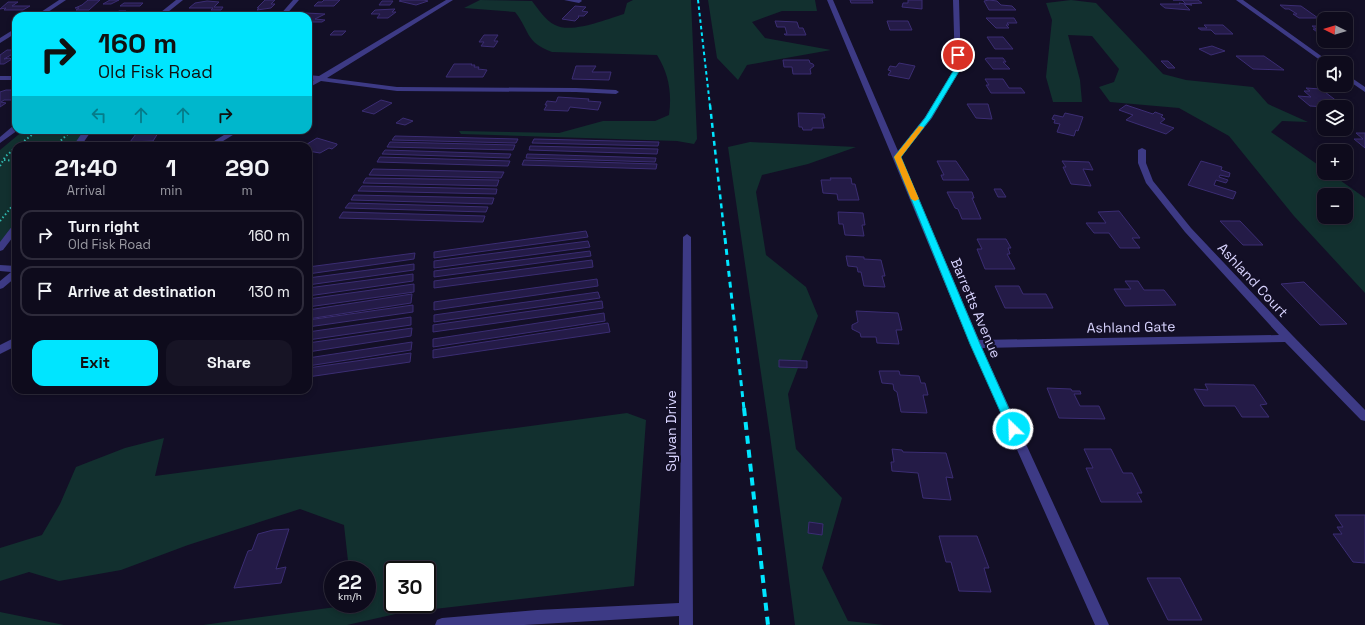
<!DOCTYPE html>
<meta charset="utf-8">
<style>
body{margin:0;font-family:"Space Grotesk",sans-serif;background:#171425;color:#f1f3f6;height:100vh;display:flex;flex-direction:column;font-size:15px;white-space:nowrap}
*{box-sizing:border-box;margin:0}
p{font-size:13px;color:#9b9ba3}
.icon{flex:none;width:22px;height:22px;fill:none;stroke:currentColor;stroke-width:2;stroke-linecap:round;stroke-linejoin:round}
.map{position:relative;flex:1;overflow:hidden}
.sheet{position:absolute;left:12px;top:142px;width:300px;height:252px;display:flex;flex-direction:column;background:#0e0b1c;border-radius:12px;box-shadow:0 2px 6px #0003,0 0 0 1px #2e2b3b}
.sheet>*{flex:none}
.banner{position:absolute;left:12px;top:12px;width:300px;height:122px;border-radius:12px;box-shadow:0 2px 6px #0003,0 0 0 1px #2e2b3b;background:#00e5ff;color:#111;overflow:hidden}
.needle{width:26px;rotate:275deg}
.buttons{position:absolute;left:1317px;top:12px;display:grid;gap:8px}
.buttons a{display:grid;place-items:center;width:36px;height:36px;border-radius:8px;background:#0e0b1c;box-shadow:0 2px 6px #0003,0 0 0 1px #2e2b3b;font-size:20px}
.speed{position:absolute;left:324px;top:561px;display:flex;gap:8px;font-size:20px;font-weight:700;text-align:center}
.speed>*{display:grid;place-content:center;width:52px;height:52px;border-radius:50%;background:#0e0b1c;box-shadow:0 2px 6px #0003,0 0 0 1px #2e2b3b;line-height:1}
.speed small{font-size:10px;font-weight:400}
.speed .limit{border:2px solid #111;border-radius:6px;background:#fff;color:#111}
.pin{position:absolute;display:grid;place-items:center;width:34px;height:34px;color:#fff;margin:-17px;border:2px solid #fff;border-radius:50%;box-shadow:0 1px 4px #0007}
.me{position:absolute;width:44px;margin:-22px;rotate:336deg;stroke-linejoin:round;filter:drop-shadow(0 0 3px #0008)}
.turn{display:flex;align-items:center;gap:14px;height:84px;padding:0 20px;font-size:18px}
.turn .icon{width:52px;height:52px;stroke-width:2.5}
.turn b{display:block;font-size:28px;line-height:34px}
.lanes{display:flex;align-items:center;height:38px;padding:0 20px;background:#0003;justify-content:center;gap:20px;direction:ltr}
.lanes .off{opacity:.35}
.eta{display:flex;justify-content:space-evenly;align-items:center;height:68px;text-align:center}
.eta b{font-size:24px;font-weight:700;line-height:28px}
.button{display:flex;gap:8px;margin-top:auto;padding:8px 20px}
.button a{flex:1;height:46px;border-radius:12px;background:#00e5ff;color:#111;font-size:16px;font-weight:700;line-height:46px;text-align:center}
.button a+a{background:#171425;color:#f1f3f6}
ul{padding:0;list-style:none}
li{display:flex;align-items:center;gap:12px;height:50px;margin:0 8px 6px;padding:0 12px;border:2px solid #2e2b3b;border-radius:12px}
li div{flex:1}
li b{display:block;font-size:15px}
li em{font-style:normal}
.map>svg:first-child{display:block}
.green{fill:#12302f;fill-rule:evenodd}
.building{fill:#241b47;stroke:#3b2d73}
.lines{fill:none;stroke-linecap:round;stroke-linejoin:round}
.path{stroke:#2fb8b0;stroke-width:2;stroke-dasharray:1.5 2.5;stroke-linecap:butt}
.minor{fill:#3d3a85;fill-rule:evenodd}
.rail-far3{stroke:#00e5ff;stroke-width:2;stroke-dasharray:3.5 3;stroke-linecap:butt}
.rail-far2{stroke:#00e5ff;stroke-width:2.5;stroke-dasharray:5 4;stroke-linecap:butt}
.rail-far1{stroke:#00e5ff;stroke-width:3;stroke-dasharray:6 5;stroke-linecap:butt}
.rail{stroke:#00e5ff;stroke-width:4;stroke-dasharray:8 6;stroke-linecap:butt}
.route{fill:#00e5ff;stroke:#0095a6}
.slow{fill:#f59e0b}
.labels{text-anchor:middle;stroke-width:4;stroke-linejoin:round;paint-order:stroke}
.street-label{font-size:14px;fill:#d9d4ff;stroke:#130f26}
</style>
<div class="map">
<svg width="1365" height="625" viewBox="0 0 1365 625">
<rect width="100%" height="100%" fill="#130f26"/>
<!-- green -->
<path class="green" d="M480,0L532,1C539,10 545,20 555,25C572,34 607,19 624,14L627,3L633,0H691L697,139L694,144L677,141L461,134L459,131L559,133L603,121H655L669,115C672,93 669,74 657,55L552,52C524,41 531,32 515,12L464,8Z
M708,0H815L817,11H782L752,22L765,38L831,50L747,65L738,80L717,58Z
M1071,0L1096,3L1163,74L1186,80L1253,87L1268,104L1308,122L1282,121L1271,132L1324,169V173H1330L1365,198V293L1294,216L1229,136L1179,108L1110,102L1099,87L1114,82L1119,69L1092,36L1068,35L1080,80L1082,102H1053L1046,77L1052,20L1046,3ZM1324,195H1346V217H1324Z
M24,130H88L76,146H16V226L0,247V150Z
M750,142L856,147L808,164L762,175L756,192L766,255L806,287L818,316L788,394L796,449L842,498L822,568L848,621L884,625H795L770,435L728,147Z
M627,413L646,420L634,586L400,613L347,625H203L336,607L337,604H367V570H349L344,525L300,509L188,545L121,570L59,581L29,572L0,581V548L42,535L60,504L76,467L125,448L164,438L155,476ZM393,570H427V604H393Z
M0,612L64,625H0Z"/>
<!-- building -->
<path class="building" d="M88,0H100L89,10H76L79,8H75L82,5Z
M110,0H119L111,4H103Z
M265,0H275L271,4H275L271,8L257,10L259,8H257Z
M324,0H340L334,6H314L318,2H322Z
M402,0H424L428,1L416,5L399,1Z
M850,0H872L873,3H851Z
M908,0H922V9L902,7L903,3H908Z
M989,0L997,1L1001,5L1012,6L1016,10H989L984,1Z
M1173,0H1198L1202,3L1186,4L1182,0Z
M207,1L219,2L214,7H223L221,10H211L213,8H189L195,3Z
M382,1H393L390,5H379Z
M8,2H18L12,6H30L23,10H4L6,8L0,9Z
M124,3H143L140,6H120Z
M1179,3L1192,5L1184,4L1190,10L1165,8L1160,4H1180Z
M1280,5L1301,6L1318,18H1299L1293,14H1297L1289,9H1285Z
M575,6L586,7L582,11L588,12L584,16H578L579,17L575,21L562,19Z
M395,9L392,12H396L388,18H377L380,14H371L375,10Z
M119,11H126L123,14H136L133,16H112Z
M66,12H88L82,16H58Z
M306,13L325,14L315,19L325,20L322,22H308V16H303Z
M986,18H1014L1017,23H1007L1009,25H1006L1009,28H996Z
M775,21L797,22L799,28H803L806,35H785L784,34H787L785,27H777Z
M887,21H908L912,30H890Z
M1204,25H1223L1233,34H1215L1211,30H1201L1198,28H1207Z
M1312,26H1324V37L1313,29H1316Z
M334,31H346L342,35H330Z
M484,35H498L494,41H498L494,47L481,46L484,42H479Z
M987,37H1003L1013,49H995Z
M1212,46L1225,51L1211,55L1199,49Z
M7,50H16V52L4,59L9,58L12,59L4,64H0V55Z
M1236,56H1264L1284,70L1253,69Z
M987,58H1003L1006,62H1003L1010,69H993L985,59Z
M783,60H809L810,63L813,64L814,66L810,69L811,74H793L792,67H784Z
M1161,61H1168L1175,68H1168Z
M899,63L915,66L909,79L888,75L891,71L888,70L890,66L896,67Z
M454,64H472L471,65H475L474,67H479L478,69L487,70L483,77H446Z
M576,66H596L592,72H611L609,80L572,79Z
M985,79H1003L1009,88H1021L1025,93H991L986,85H989Z
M1306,88L1321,89L1342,105H1323L1326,107L1310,106L1298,96L1311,97L1304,91H1310Z
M6,90H16V100H4L1,102L6,103L0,107V92Z
M558,97L589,99L588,101L601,102L598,110L570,107L568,111L544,110L547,105H545L547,101L556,102Z
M381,100L392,103L374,114L362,111Z
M967,104H988L992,119L976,118Z
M1126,105L1153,114L1155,112L1163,115L1161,117L1165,119L1160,123L1174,128L1166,134L1126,120L1133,115L1119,110Z
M798,113L824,114L825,118H822L824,128H812V130H803L802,127H799Z
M1065,113L1083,117L1078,131L1076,130L1074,136L1057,132L1060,124L1054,123L1055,120L1052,119L1054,115L1063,117Z
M403,118L413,121L405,125L396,123Z
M139,130H160L153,141L130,142Z
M1356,133H1365V148L1354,139H1363Z
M395,136L518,139L516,143L392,140Z
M317,138L337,144V145L332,149L329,148L320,153L308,151V146H304Z
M534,139L659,142L658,146L532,143Z
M390,142L515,145L513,150L387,147Z
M530,146L658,149L657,154L529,150Z
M385,150L511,154L509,158L382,154Z
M527,154L656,158L655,162L526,158Z
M380,157L510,161L508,166L377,162Z
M524,160L657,164L656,169L522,165Z
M937,161H956L969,180H943L941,175H944Z
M1062,161L1089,162L1093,170L1083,169L1091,186L1071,184L1063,167H1066Z
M1201,161L1222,167L1221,170L1230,173L1229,177L1220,175L1219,177L1228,180L1226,183L1216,180L1214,185L1236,192L1233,199L1188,185Z
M373,169L504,172L501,178L369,175Z
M366,178L499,180L497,186L363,183Z
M830,178H851L852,184H855L859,200H838L837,194L823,193L821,180H831Z
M362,186L497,189L496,194L358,191Z
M994,189H1001L1006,197H998Z
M947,192H972L974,198H972L981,219H962L958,209L955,208Z
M354,195L494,198L492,204L351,200Z
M349,203L488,207L486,212L345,208Z
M1119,211L1140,238H1132L1140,248H1120L1109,233H1094L1086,223H1106L1098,212Z
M343,212L485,216L483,222L339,218Z
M838,212L863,213L865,225H862L864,236L845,235L843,224H839Z
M1220,221H1240L1263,245H1243Z
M586,231L588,237L434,258V252Z
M977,239H1006L1011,248H1008L1010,254H1007L1015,269H985L977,249H982Z
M588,241L590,247L434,268V261Z
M590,251L591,256L434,277V271Z
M415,253L414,259L308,274V267Z
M846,256L864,257V259L881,260L885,276H882L885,287L864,286L861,272H858L857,267L848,266Z
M592,260L593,267L434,288V281Z
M414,264V270L308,285V278Z
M413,274V281L308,296V288Z
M597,279L598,286L434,310V302Z
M1125,281H1138L1144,290H1164L1176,305L1125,306L1114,289H1131Z
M1304,282L1347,324L1320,325L1281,284Z
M414,284V292L308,307V299Z
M995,286H1019L1023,294H1046L1053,308H1005Z
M598,292L600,298L434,322V315Z
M412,294L411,303L308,319V310Z
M602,301L603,308L433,332V325Z
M413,305V312L308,327V320Z
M856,311L898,313L902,330H896L899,344L877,343L876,337H861L860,333L852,329V325L858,322Z
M604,313L605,321L433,347V339Z
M411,317V325L308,340V332Z
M608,323L610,332L433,358V350Z
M412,328L411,336L308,352V343Z
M412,342L411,350L308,366V358Z
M411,353L410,362L308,377V368Z
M779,360L807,361V368L779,367Z
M879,371H899L900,375L919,376L921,383H925L928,395H923L927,413L901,412L897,392L894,390L893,384L882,383Z
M1205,384L1254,385L1267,404L1260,405L1269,417H1242L1235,406H1204L1194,389L1208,390Z
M1047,388L1071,389L1072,391H1080L1081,394H1074L1080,406H1099L1105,419L1059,418Z
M892,449L902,450L903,452L946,453L953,478L946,477L951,500L923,498L918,473L892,471L891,462H894Z
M1084,449H1111L1123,473H1132L1142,493H1137L1142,502H1101L1086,468H1093Z
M1335,515H1365V563L1353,562L1333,534H1342L1337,527H1343Z
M809,522L823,524L822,535L808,533Z
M289,529L276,569L286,567L281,583L234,588L248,551L252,550L258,534L273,530Z
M939,536H977L989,568H984L991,592L959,591L951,562H946Z
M1147,578H1180L1202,620H1168Z"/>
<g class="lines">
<!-- path -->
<path class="path" d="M18,146L38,130
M55,146L69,133
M4,160L16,161
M0,166L5,157L16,147
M0,221L14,204L16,193L12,189L16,182"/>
<!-- minor -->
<path class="minor" d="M59,0H66L42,16H35Z
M176,0H183L163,16H156Z
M293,0H299L285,16H279Z
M446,0H453L327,78L397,87L576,88L616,90L619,92L616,94L576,92L397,91L321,81L308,88V83L314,80L308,79V75L319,76Z
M564,0H581L582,1L579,3Z
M827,0H833L898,151L925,117L955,68L953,0H959L961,68L932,118L901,157L979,340L1279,335L1185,232L1146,183L1138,163V150L1142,148L1146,150V163L1153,181L1191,228L1292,335L1365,410V421L1361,420L1285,342L982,348L1109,625H1095L970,344Z
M1236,0H1243L1331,63H1324Z
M16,28V33L0,43V38Z
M1346,74L1365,87V92L1346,79Z
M0,76H16V80H0Z
M13,126H16V130H18L0,143V137Z
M84,130H92L81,146H73Z
M232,130H241L215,146H206Z
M16,224V233L3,250L0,251V242L13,225Z
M687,234L691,237L693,625H679V616L524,625H435L437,620L442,618L537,610L679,603L683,237Z
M0,265L16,266V277L3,288L0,289V281L11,272L0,271Z
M16,337V346L0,354V345Z"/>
<!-- rail-far3 -->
<path class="rail-far3" d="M698,0L710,106"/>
<!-- rail-far2 -->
<path class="rail-far2" d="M710,105L725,239"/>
<!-- rail-far1 -->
<path class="rail-far1" d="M725,238L744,409"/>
<!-- rail -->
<path class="rail" d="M744,408L768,625"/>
</g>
<!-- route -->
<path class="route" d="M958,53L961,55V68L931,118L901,157L980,344L1018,429L1017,432L1013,433L1009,432L1008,429L970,344L894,157L925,118L955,68V55Z"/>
<!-- slow -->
<path class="slow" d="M919,126L924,127L901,157L919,199L915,201L911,199L894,157Z"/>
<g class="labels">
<!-- street labels -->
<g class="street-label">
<text transform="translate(1253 280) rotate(47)" y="5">Ashland Court</text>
<text transform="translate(976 308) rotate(67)" y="5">Barretts Avenue</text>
<text transform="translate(1131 327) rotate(-1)" y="5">Ashland Gate</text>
<text transform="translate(671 431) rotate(-90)" y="5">Sylvan Drive</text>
</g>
</g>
</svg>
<div class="buttons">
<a><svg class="needle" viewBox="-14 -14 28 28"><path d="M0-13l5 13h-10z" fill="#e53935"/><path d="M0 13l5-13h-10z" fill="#9b9ba3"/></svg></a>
<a><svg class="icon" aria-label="sound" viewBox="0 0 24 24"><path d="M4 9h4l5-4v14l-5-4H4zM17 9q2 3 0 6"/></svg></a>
<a><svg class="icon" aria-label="layers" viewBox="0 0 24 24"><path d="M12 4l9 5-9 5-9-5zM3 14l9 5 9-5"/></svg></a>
<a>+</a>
<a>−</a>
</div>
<div class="speed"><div>22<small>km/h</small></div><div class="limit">30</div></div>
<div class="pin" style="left:958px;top:55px;background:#d93025"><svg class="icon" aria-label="arrive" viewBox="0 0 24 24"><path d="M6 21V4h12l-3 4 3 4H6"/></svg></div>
<svg class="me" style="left:1013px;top:429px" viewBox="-20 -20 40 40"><circle r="17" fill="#00e5ff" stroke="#fff" stroke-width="3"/><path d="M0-11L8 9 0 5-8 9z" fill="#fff"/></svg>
<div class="banner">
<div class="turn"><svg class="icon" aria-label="right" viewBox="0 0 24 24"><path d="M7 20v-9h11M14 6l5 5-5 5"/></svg><div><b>160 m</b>Old Fisk Road</div></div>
<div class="lanes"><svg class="icon off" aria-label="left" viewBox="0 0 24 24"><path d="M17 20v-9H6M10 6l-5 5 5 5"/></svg><svg class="icon off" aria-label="ahead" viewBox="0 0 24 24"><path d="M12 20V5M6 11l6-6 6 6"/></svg><svg class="icon off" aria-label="ahead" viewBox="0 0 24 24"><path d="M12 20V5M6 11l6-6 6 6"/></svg><svg class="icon" aria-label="right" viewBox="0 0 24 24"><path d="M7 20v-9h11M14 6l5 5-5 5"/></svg></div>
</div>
<section class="sheet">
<div class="eta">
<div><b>21:40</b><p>Arrival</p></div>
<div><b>1</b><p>min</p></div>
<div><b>290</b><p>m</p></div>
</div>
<ul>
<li><svg class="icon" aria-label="right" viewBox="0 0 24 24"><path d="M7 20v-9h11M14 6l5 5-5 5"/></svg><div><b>Turn right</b><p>Old Fisk Road</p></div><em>160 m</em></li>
<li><svg class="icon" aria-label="arrive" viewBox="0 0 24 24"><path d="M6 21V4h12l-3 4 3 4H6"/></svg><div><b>Arrive at destination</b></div><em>130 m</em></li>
</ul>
<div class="button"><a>Exit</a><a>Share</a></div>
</section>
</div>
